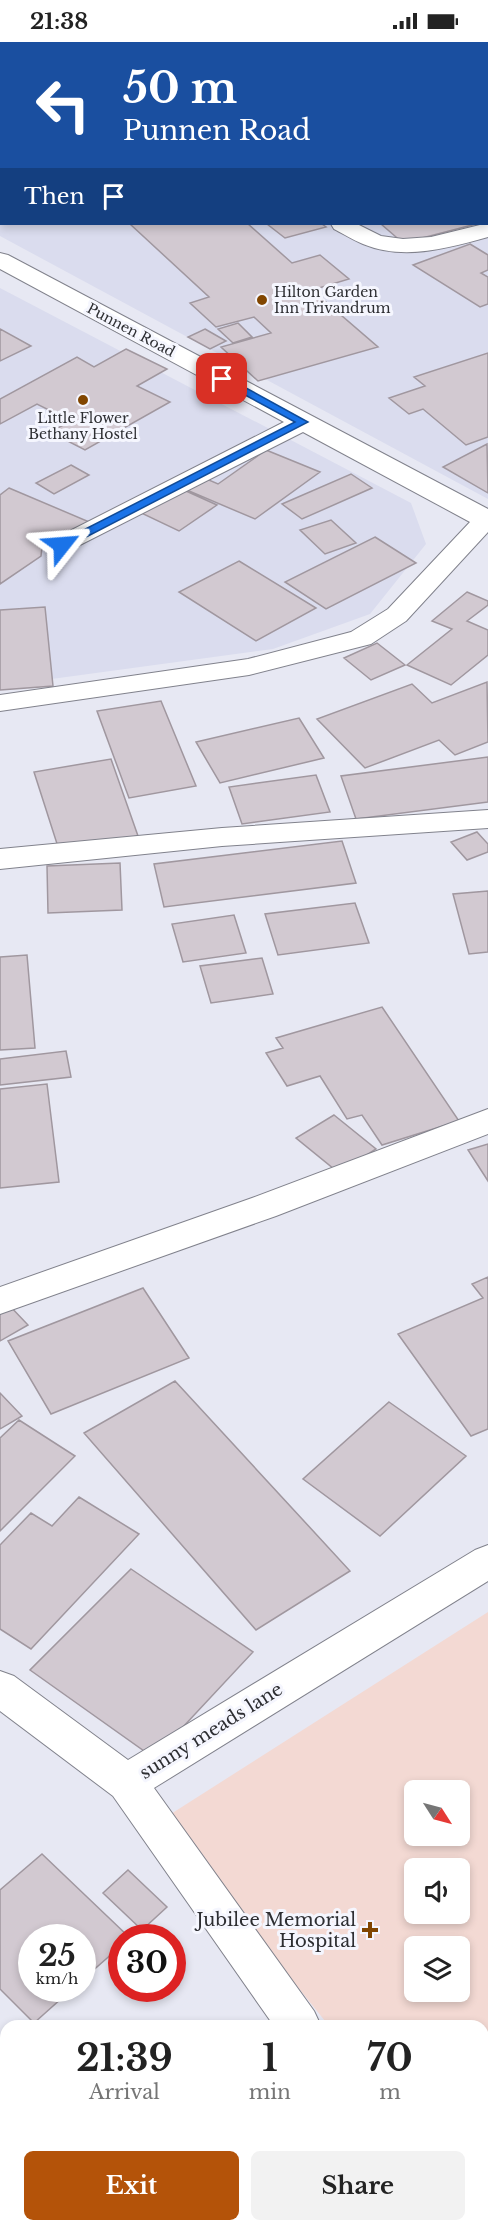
<!DOCTYPE html>
<style>
body{margin:0;font-family:"Libre Baskerville",serif;background:#f2f2f2;color:#222;height:100vh;display:flex;flex-direction:column;font-size:22px;white-space:nowrap}
*{box-sizing:border-box;margin:0}
p{font-size:20px;color:#767676}
.icon{flex:none;width:33px;height:33px;fill:none;stroke:currentColor;stroke-width:2;stroke-linecap:round;stroke-linejoin:round}
.map{position:relative;flex:1;overflow:hidden}
.details{position:absolute;left:0px;top:1978px;width:489px;height:212px;display:flex;flex-direction:column;background:#fff;border-radius:18px 18px 0 0;box-shadow:0 3px 9px #0003}
.details>*{flex:none}
.guide{position:absolute;left:0px;top:0px;width:489px;height:183px;box-shadow:0 3px 9px #0003;background:#1a4fa0;color:#fff;overflow:hidden}
.needle{width:39px;rotate:126deg}
.tools{position:absolute;left:404px;top:1738px;display:grid;gap:12px}
.tools a{display:grid;place-items:center;width:66px;height:66px;border-radius:9px;background:#fff;box-shadow:0 3px 9px #0003;font-size:30px}
.speed{position:absolute;left:18px;top:1882px;display:flex;gap:12px;font-size:30px;font-weight:700;text-align:center}
.speed>*{display:grid;place-content:center;width:78px;height:78px;border-radius:50%;background:#fff;box-shadow:0 3px 9px #0003;line-height:1}
.speed small{font-size:15px;font-weight:400}
.speed .limit{border:9px solid #d22;background:#fff;color:#111}
.pin{position:absolute;display:grid;place-items:center;width:51px;height:51px;color:#fff;margin:-26px;border-radius:12px;box-shadow:0 3px 9px #0006}
.me{position:absolute;width:66px;margin:-33px;rotate:62deg;stroke-linejoin:round;filter:drop-shadow(0 0 4px #0008)}
.turn{display:flex;align-items:center;gap:21px;height:126px;padding:0 24px;font-size:27px}
.turn .icon{width:78px;height:78px;stroke-width:2.5}
.turn b{display:block;font-size:42px;line-height:51px}
.then{display:flex;align-items:center;height:57px;padding:0 24px;background:#0003;gap:12px;font-size:22px}
.eta{display:flex;justify-content:space-evenly;align-items:center;height:102px;text-align:center}
.eta b{font-size:36px;font-weight:800;line-height:42px}
.action{display:flex;gap:12px;margin-top:auto;padding:12px 24px}
.action a{flex:1;height:69px;border-radius:9px;background:#b45309;color:#fff;font-size:24px;font-weight:800;line-height:69px;text-align:center}
.action a+a{background:#f2f2f2;color:#222}
.status{display:flex;justify-content:space-between;align-items:center;height:42px;padding:0 30px;background:#fff;direction:ltr}
.status svg{height:16px;fill:currentColor}
.map>svg:first-child{display:block}
.built{fill:#dadcee;fill-rule:evenodd}
.medical{fill:#f3d9d3;fill-rule:evenodd}
.building{fill:#d2c9d1;stroke:#a0979f;stroke-width:1.5}
.lines{fill:none;stroke-linecap:round;stroke-linejoin:round}
.minor-casing{stroke:#81828c;stroke-width:2}
.minor{fill:#fff;fill-rule:evenodd}
.route{fill:#1a73e8;stroke:#114b97;stroke-width:1.5}
.poi-dot{fill:#824600;stroke:#f5f6fe;stroke-width:2}
.labels{text-anchor:middle;stroke-width:6;stroke-linejoin:round;paint-order:stroke}
.far-poi-label{font-size:14px;fill:#2d2e32;stroke:#f5f6fe;text-anchor:start}
.far-street-label{font-size:14px;fill:#2d2e32;stroke:#f5f6fe}
.near-street-label{font-size:18px;fill:#2d2e32;stroke:#f5f6fe}
.near-poi-label{font-size:18px;fill:#2d2e32;stroke:#f5f6fe;text-anchor:end}
</style>
<div class="status"><b>21:38</b><svg viewBox="0 0 49 12"><path d="M0 12V9h3v3zM5 12V6h3v6zM10 12V3h3v9zM15 12V0h3v12zM26 1h20v11H26zM47 4h2v5h-2z"/></svg></div>
<div class="map">
<svg width="488" height="2189" viewBox="0 0 488 2189">
<rect width="100%" height="100%" fill="#e7e8f3"/>
<!-- built -->
<path class="built" d="M0,0H488V457L0,194ZM2,2H488V182H2Z
M0,246L411,461L426,502L370,572L273,607L0,644Z"/>
<!-- medical -->
<path class="medical" d="M488,1570V2184L483,2178V1984H329L163,1777ZM414,1749H459V1794H414ZM414,1827H459V1872H414ZM414,1905H459V1950H414Z"/>
<!-- building -->
<path class="building" d="M60,0H130L133,2H56Z
M266,0H329L324,2Z
M2,78V156H0V79Z
M130,182H248L292,221L320,213L349,237L312,248L378,305L258,339L221,305L271,291L254,275L216,285L190,261L209,255Z
M267,182H322L326,185L285,196Z
M381,182H476L403,201Z
M470,202L488,213V228L481,231L488,235V262L480,265L413,223Z
M238,281L252,295L233,301L218,287Z
M0,287L31,304L0,319Z
M205,287L226,299L210,307L188,295Z
M126,307L167,327L137,344L170,360L85,408L50,390L71,379L37,362L0,382V357L77,315L94,325Z
M488,311V395L466,403L423,367L409,372L389,356L425,344L414,335Z
M487,402L488,451L443,425Z
M266,408L320,430L255,477L182,446L202,435L218,442Z
M71,423L89,433L54,452L36,441Z
M351,432L372,446L302,477L282,462Z
M175,444L217,463L179,489L137,469Z
M9,446L94,482L42,505L41,514L0,542V453Z
M331,478L356,501L325,512L300,488Z
M375,495L416,521L326,567L285,540Z
M239,519L316,566L256,599L179,550Z
M467,550L488,559V563L467,579L488,588V613L451,643L407,623L452,587L432,579Z
M45,565L53,644L0,648V568Z
M377,601L405,623L371,638L344,616Z
M487,640L488,700L455,713L439,698L365,726L317,677L412,642L432,661Z
M161,659L196,744L129,756L97,669Z
M299,676L324,716L220,741L196,700Z
M488,715V760L356,777L341,734Z
M111,717L138,794L59,808L34,730Z
M316,733L330,770L242,782L229,745Z
M477,790L488,802V810L467,818L451,800Z
M342,799L356,841L164,865L154,822Z
M120,821L122,868L48,871L47,824Z
M488,849V910L469,912L453,852Z
M355,861L369,901L278,913L265,872Z
M234,873L246,911L183,920L172,882Z
M27,913L35,1006L0,1008V915Z
M262,916L273,952L211,961L200,924Z
M382,965L459,1079L382,1103L362,1073L347,1077L320,1034L287,1044L266,1011L283,1006L276,996Z
M66,1009L71,1035L0,1043V1017Z
M47,1042L59,1140L0,1146V1047Z
M334,1073L376,1107L339,1131L296,1096Z
M488,1102V1139L468,1108Z
M488,1235V1387L471,1394L398,1292L483,1256L472,1242Z
M143,1246L189,1316L51,1372L8,1299Z
M8,1262L28,1283L0,1299V1266Z
M175,1339L350,1529L256,1588L84,1391Z
M0,1351L22,1374L0,1387Z
M389,1360L466,1414L380,1494L303,1437Z
M19,1378L75,1414L0,1489V1396Z
M79,1455L139,1492L31,1607L0,1587V1503L31,1471L52,1484Z
M131,1527L253,1610L154,1716L30,1628Z
M42,1812L130,1896H122V1903L82,1938V1896H32V1947H72L34,1981L0,1947V1848Z
M128,1828L167,1865L142,1888L103,1851Z
M244,2184H374L379,2189H249Z"/>
<g class="lines">
<!-- minor casing -->
<g class="minor-casing">
<path id="minor" d="M0,163H2V177H0Z
M488,181V195C448,206 404,219 363,202C353,198 344,192 334,187L331,182H357L381,194L403,197L431,195Z
M0,211L8,213L488,467V490L406,579L371,602L249,633L0,669V653L248,617L351,590L388,567L470,480L303,390L70,508L61,511L52,508L48,503L52,498L284,380L0,227Z
M488,768V786L222,804L0,827V807L222,786Z
M488,1067V1092L276,1174L0,1272V1245L252,1156Z
M488,1503V1539L154,1746L314,1969L321,1984H274L113,1754L0,1669V1629L14,1634L128,1718L475,1508Z
M417,2184H464L466,2189H419Z"/>
</g>
<!-- minor -->
<use href="#minor" class="minor"/>
</g>
<!-- route -->
<path class="route" d="M219,335H226L308,380L65,506H58V501L295,380L219,339Z"/>
<!-- markers -->
<g class="poi-dot">
<circle cx="262" cy="258" r="6"/>
<circle cx="83" cy="358" r="6"/>
<path d="M367 1879h6v6h6v6h-6v6h-6v-6h-6v-6h6z"/>
</g>
<g class="labels">
<!-- far-poi labels -->
<g class="far-poi-label">
<text x="274" y="255">Hilton Garden<tspan x="274" dy="16">Inn Trivandrum</tspan></text>
<text x="83" y="381" text-anchor="middle">Little Flower<tspan x="83" dy="16">Bethany Hostel</tspan></text>
</g>
<!-- far-street labels -->
<g class="far-street-label">
<text transform="translate(131 288) rotate(28)" y="5">Punnen Road</text>
</g>
<!-- near-street labels -->
<g class="near-street-label">
<text transform="translate(211 1689) rotate(-32)" y="6">sunny meads lane</text>
</g>
<!-- near-poi labels -->
<g class="near-poi-label">
<text x="356" y="1884">Jubilee Memorial<tspan x="356" dy="21">Hospital</tspan></text>
</g>
</g>
</svg>
<div class="tools">
<a><svg class="needle" viewBox="-14 -14 28 28"><path d="M0-13l5 13h-10z" fill="#e53935"/><path d="M0 13l5-13h-10z" fill="#767676"/></svg></a>
<a><svg class="icon" aria-label="sound" viewBox="0 0 24 24"><path d="M4 9h4l5-4v14l-5-4H4zM17 9q2 3 0 6"/></svg></a>
<a><svg class="icon" aria-label="layers" viewBox="0 0 24 24"><path d="M12 4l9 5-9 5-9-5zM3 14l9 5 9-5"/></svg></a>
</div>
<div class="speed"><div>25<small>km/h</small></div><div class="limit">30</div></div>
<div class="pin" style="left:222px;top:337px;background:#d93025"><svg class="icon" aria-label="arrive" viewBox="0 0 24 24"><path d="M6 21V4h12l-3 4 3 4H6"/></svg></div>
<svg class="me" style="left:62px;top:503px" viewBox="-20 -20 40 40"><path d="M0-17L14 15 0 8-14 15z" fill="#1a73e8" stroke="#fff" stroke-width="4"/></svg>
<div class="guide">
<div class="turn"><svg class="icon" aria-label="left" viewBox="0 0 24 24"><path d="M17 20v-9H6M10 6l-5 5 5 5"/></svg><div><b>50 m</b>Punnen Road</div></div>
<div class="then">Then<svg class="icon" aria-label="arrive" viewBox="0 0 24 24"><path d="M6 21V4h12l-3 4 3 4H6"/></svg></div>
</div>
<section class="details">
<div class="eta">
<div><b>21:39</b><p>Arrival</p></div>
<div><b>1</b><p>min</p></div>
<div><b>70</b><p>m</p></div>
</div>
<div class="action"><a>Exit</a><a>Share</a></div>
</section>
</div>
